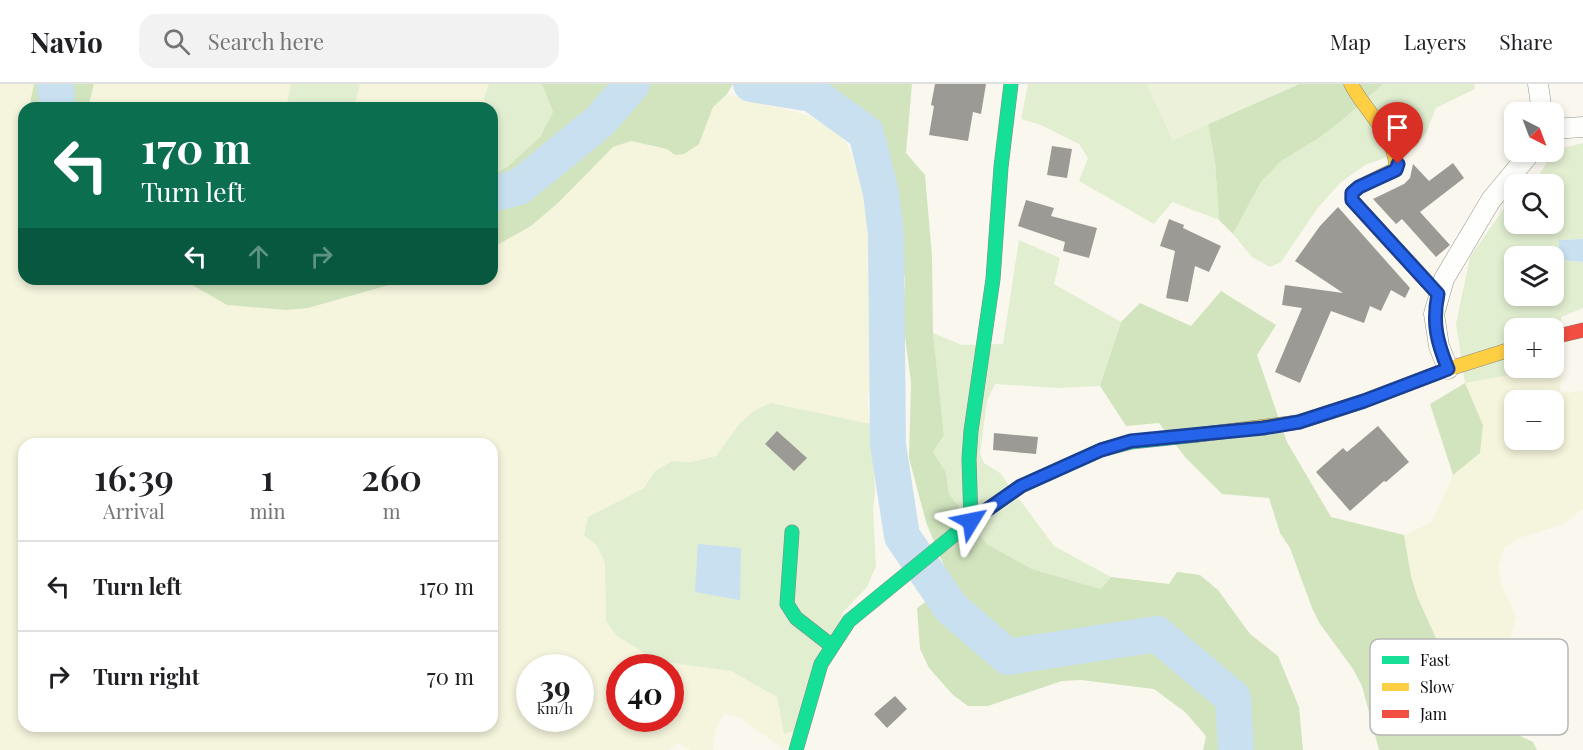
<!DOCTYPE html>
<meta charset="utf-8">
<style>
body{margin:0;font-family:"Playfair Display",serif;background:#f2f2f2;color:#202124;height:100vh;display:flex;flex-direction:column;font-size:22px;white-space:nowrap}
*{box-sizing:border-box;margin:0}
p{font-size:20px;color:#757577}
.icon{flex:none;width:33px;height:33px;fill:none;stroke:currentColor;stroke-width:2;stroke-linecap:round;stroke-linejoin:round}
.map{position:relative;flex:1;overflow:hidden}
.sheet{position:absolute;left:18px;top:354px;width:480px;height:294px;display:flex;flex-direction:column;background:#fff;border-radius:18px;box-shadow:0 3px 9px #0003}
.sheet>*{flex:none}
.guide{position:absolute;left:18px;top:18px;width:480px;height:183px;border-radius:18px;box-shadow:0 3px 9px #0003;background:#0b6e4f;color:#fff;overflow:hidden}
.needle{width:39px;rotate:138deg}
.buttons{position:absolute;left:1504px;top:18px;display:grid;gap:12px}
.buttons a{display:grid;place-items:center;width:60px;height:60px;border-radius:12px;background:#fff;box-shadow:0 3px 9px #0003;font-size:30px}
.speed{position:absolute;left:516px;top:570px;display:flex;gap:12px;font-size:30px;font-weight:700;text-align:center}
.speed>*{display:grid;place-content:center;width:78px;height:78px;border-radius:50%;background:#fff;box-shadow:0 3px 9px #0003;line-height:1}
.speed small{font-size:15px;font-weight:400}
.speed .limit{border:9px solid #d22;background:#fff;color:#111}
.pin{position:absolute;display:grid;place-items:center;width:51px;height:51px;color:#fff;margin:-62px -26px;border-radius:50% 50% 50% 0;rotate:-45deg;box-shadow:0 0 6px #0007}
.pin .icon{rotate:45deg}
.me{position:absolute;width:66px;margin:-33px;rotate:55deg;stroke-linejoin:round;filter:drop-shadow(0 0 4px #0008)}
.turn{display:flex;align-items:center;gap:21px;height:126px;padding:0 24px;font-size:27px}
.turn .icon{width:78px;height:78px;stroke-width:2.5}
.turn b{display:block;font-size:42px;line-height:51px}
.lanes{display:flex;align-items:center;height:57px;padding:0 24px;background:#0003;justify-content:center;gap:30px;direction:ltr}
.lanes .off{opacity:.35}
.eta{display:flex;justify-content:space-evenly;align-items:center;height:102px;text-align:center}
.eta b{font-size:36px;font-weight:600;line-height:42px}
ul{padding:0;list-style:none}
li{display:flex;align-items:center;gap:18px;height:90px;padding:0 24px;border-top:2px solid #e0e0e0}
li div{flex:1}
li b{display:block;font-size:22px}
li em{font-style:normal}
header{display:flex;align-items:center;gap:36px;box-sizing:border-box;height:84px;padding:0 30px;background:#fff;border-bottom:2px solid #e0e0e0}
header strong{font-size:28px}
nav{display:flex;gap:33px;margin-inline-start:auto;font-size:21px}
.search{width:420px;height:54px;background:#f2f2f2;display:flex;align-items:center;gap:15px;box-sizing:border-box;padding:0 21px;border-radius:18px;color:#757577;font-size:22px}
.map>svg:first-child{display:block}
.farmland{fill:#f5f4dc;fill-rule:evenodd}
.green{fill:#e1eed0;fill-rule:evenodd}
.forest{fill:#d1e4be}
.pitch{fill:#ebf2d9}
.water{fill:#c8e0f0}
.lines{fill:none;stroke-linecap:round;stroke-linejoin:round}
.river{stroke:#c8e0f0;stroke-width:36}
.building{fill:#9c9a95}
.street-casing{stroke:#93928d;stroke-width:21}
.fast-casing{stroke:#898884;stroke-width:15}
.slow-casing{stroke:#898884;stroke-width:15}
.jam-casing{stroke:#898884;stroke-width:15}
.street{stroke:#fefefc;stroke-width:20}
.fast{stroke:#16e098;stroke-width:14}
.slow{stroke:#ffcf43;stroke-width:14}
.jam{stroke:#f24e42;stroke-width:14}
.route-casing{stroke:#184099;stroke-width:15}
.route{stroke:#2563eb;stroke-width:10}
.key{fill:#fff;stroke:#b6b6b6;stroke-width:1.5}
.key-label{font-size:16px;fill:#0b0b0b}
</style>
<header>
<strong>Navio</strong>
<div class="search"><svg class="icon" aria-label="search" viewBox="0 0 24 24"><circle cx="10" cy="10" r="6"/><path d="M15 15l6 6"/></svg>Search here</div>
<nav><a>Map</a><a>Layers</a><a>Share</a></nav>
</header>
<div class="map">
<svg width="1583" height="666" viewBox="0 0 1583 666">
<rect width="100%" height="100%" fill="#faf8ee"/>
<!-- farmland -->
<path class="farmland" d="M0,0H34L29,24H24V195H182L227,221L286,226L308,224L410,195H492V164L531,142L559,118L613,63L631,57L667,65L675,71L699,60L713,23L727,10L810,32L841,52L847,60L863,103L874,157L876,279L867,317L871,340L771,319L740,339L716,372L691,378L671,377L655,387L644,404L589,433L584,451L597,462L605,479L606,537L658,577L731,587L777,613L784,650L797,646L785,666L738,633L724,630L715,647L713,666H690L678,659L668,666H0ZM24,360H492V642H24ZM530,584H580V634H530ZM620,584H670V634H620Z
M94,0H291L287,24H88Z
M360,0H489L484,14L485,24H354Z
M1561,281L1560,309L1583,307V425L1562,441L1519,454L1504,464L1498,482L1501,499L1516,532L1502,587L1484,598L1461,604L1451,588L1417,512L1411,492L1404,451L1432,438L1453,391L1480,369L1483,341L1465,299ZM1515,316H1554V356H1515Z"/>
<!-- green -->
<path class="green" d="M291,0H360L354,24H286Z
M489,0H542L553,28L540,53L507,83L492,91V24H485L484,14Z
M1028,0H1147L1173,56L1208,40L1215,78L1219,136L1172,118L1154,140L1079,97L1088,74L1079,60L1041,41L1021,35Z
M1383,0H1474L1475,5L1436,24L1426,49L1416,63L1365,81L1340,99L1317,125L1281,178L1270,183L1252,173L1233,150L1261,98L1281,77L1319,54L1346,33Z
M1583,59V155L1560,156L1559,176L1583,178V224L1561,233V281L1554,282V244H1515V284H1548L1465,299L1456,240L1470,173L1509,117L1515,112V140H1554V100H1529L1538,93L1554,66ZM1515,172H1554V212H1515Z
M1019,156L1060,174L1054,200L1121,238L1100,302L1057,304L995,300L987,317L980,370L984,379L1000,389L1054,462L1111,493L1101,505L1032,485L987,460L949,410L946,388L933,368L944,351L933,249L962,261L1003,260Z
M771,319L871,340L875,408L873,426L876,482L867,503L843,528L797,646L784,650L777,613L731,587L658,577L617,552L606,537L605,479L597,462L584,451L588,433L644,404L655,387L672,377L691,378L716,372L740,339L754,327Z"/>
<!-- forest -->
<path class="forest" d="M34,0H94L88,24H29Z
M542,0H733L727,10L713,23L699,60L684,70L675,71L667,65L631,57L613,63L559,118L531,142L492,164V91L507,83L540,53L553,28Z
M802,0H912L906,69L925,91L932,172L933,249L944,351L933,368L946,388L949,410L987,460L1032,485L1101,505L1111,493L1169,500L1177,488L1200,491L1218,506L1250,550L1278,572L1299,623L1303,666H1203L1206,652L1185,628L1154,605L1081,596L1062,597L988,622H968L953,611L929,584L920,565L917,524L951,499L926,438L909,374L911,298L903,238L905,195L876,53L838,12Z
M1299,0H1383L1346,33L1319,54L1281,77L1261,98L1233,150L1219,136L1215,78L1208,40Z
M182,195H410L308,224L286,226L227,221Z
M1221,207L1276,241L1257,271L1287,358L1331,433L1404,451L1411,492L1417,512L1451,588L1461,604L1473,617L1489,625L1516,650L1533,658L1537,666H1379L1362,602L1353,585L1320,540L1312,524L1290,464L1280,449L1269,414L1222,410L1185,373L1159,339L1126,342L1100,302L1121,238L1140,219L1191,242Z
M1465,299L1483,341L1480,369L1453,391L1430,320Z"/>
<!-- pitch -->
<path class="pitch" d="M1147,0H1299L1173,56Z"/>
<!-- water -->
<path class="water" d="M1583,155V178L1559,176V156Z
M698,460L741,464L740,516L695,508Z"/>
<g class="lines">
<!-- river -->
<path class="river" d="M55,0L58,24
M751,0L812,10L866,49L881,109L886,150L888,361L902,452L951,524L1008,573L1157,550L1233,614L1236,666
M492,110L519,103L600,37L632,0"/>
</g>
<!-- building -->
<path class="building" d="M935,0H986L981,30L973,28L968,57L929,51L934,22L931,21Z
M1052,62L1072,65L1067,94L1047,91Z
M1453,79L1464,94L1420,128L1450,161L1436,173L1402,135L1396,140L1373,115L1404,100L1410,94L1413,80L1429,97Z
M1026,116L1054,124L1051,132L1097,144L1089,174L1063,167L1065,158L1018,142Z
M1338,123L1410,204L1405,214L1391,206L1381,227L1370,222L1364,239L1331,227L1300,299L1275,288L1302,224L1282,221L1285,201L1343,209L1295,177L1320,142Z
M1169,135L1184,141L1183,144L1221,162L1209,188L1195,182L1188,218L1166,214L1175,167L1160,162Z
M1378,342L1409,378L1386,398L1384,397L1350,427L1316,388L1343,364L1347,368Z
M777,347L807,374L794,387L765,360Z
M994,349L1038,353L1036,370L993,366Z
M895,612L907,625L887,644L874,630Z"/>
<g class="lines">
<!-- street casing -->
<g class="street-casing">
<path id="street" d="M1538,0L1542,28
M1554,45L1583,43
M1448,285L1439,262L1434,230L1444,195L1491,116L1531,68"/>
</g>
<!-- fast casing -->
<g class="fast-casing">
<path id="fast" d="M971,437L969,375L971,347L993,195L1001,83L1011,0
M792,448L787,520L796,534L832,562
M796,666L821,580L849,537L971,437L1021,402L1101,366L1131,358L1197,351"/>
</g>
<!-- slow casing -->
<g class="slow-casing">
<path id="slow" d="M1351,0C1365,27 1397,53 1396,85L1359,103L1352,109V116L1438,210
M1197,351L1299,338L1364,317L1448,285L1515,264"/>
</g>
<!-- jam casing -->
<g class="jam-casing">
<path id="jam" d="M1554,253L1583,246"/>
</g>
<!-- street -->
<use href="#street" class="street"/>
<!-- fast -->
<use href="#fast" class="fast"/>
<!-- slow -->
<use href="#slow" class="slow"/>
<!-- jam -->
<use href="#jam" class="jam"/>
</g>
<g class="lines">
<!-- route casing -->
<g class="route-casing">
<path id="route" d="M971,437L1021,402L1101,366L1131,357L1263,344L1299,338L1364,317L1448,285C1437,258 1432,239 1438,210L1352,116V109L1359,103L1396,86L1398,80"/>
</g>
<!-- route -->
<use href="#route" class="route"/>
</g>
<!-- legend -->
<rect x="1370" y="555" width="198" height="96" rx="9" class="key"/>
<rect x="1382" y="572" width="27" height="8" fill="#16e098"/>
<rect x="1382" y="599" width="27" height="8" fill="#ffcf43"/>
<rect x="1382" y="626" width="27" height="8" fill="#f24e42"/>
<g class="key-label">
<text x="1420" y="582">Fast</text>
<text x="1420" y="609">Slow</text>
<text x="1420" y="636">Jam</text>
</g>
</svg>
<div class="buttons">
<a><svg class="needle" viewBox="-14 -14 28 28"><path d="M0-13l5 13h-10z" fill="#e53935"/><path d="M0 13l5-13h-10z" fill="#757577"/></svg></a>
<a><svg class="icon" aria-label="search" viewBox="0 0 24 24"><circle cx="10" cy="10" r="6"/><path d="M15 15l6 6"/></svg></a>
<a><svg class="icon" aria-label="layers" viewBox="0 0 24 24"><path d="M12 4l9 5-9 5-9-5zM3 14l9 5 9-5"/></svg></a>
<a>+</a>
<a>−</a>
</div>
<div class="speed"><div>39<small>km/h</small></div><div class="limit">40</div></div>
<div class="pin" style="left:1398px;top:80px;background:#d93025"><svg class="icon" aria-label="arrive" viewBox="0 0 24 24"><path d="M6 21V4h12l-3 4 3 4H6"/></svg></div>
<svg class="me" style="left:971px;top:437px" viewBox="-20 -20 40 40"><path d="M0-17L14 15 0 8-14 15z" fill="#2563eb" stroke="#fff" stroke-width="4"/></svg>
<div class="guide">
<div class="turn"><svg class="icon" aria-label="left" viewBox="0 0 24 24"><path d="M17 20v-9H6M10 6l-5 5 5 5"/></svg><div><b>170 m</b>Turn left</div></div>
<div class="lanes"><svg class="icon" aria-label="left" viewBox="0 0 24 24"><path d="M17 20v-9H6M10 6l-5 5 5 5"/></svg><svg class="icon off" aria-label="ahead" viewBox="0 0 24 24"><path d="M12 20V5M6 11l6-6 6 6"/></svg><svg class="icon off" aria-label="right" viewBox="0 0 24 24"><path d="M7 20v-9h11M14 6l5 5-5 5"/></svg></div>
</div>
<section class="sheet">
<div class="eta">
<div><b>16:39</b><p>Arrival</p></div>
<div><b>1</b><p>min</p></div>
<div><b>260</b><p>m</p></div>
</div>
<ul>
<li><svg class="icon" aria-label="left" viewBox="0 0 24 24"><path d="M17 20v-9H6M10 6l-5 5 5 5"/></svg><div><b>Turn left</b></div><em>170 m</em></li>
<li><svg class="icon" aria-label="right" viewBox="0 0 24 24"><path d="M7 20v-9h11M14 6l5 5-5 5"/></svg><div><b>Turn right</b></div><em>70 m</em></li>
</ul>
</section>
</div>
